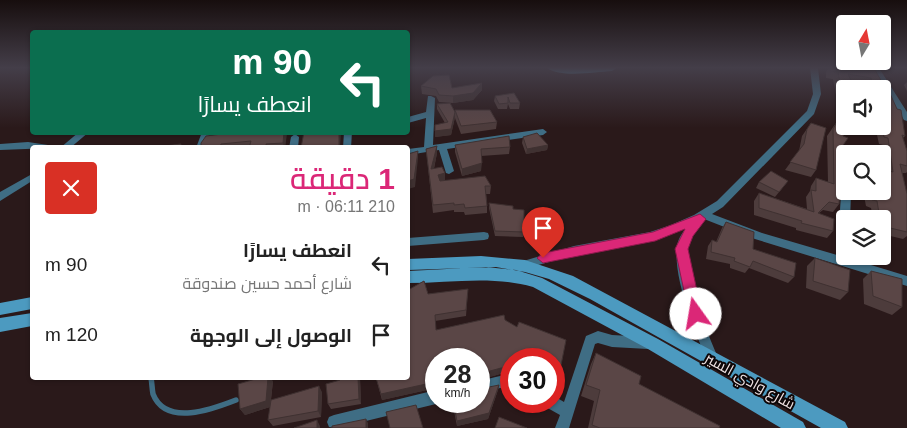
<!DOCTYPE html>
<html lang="ar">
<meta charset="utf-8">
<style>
body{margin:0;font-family:Helvetica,Cairo,sans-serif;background:#f6f6f6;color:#222;direction:rtl;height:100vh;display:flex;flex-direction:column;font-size:19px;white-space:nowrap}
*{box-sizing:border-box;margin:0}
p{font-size:16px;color:#767676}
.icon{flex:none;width:28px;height:28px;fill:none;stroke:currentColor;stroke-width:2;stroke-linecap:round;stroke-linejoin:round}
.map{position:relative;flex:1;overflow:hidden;direction:ltr}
.details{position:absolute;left:30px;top:145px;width:380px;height:235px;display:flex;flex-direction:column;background:#fff;border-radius:5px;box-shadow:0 1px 4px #0004;direction:rtl}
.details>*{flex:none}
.top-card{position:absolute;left:30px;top:30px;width:380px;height:105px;border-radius:5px;box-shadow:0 1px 4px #0004;direction:rtl;background:#0b6e4f;color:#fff;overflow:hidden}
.needle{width:32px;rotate:10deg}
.fabs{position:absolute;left:836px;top:15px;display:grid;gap:10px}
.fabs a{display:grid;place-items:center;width:55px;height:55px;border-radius:5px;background:#fff;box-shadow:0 1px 4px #0004;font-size:25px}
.speed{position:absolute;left:425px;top:348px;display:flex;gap:10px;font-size:25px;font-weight:700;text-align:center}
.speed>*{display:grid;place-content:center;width:65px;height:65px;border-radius:50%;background:#fff;box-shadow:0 1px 4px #0004;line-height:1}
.speed small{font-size:12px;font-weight:400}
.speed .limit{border:8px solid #d22;background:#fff;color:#111}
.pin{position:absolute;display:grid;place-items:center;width:42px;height:42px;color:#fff;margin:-51px -21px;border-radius:50% 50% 50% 0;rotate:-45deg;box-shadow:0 0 5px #0007}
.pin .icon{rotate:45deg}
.me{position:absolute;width:55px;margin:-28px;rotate:347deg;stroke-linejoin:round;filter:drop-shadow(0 0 4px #0008)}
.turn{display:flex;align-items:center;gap:18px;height:105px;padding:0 15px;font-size:22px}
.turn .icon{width:65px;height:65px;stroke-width:2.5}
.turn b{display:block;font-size:35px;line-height:42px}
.round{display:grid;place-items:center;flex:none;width:52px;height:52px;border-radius:5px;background:#f6f6f6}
.overview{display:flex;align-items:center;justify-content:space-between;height:85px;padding:0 15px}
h1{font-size:30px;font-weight:600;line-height:38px;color:#db2777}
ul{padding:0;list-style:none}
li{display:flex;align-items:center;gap:15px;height:70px;padding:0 15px}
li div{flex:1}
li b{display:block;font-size:19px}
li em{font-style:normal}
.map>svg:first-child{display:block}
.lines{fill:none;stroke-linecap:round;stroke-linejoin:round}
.lane{stroke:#3f6d84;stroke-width:5.5}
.street{fill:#3f6d84;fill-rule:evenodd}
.secondary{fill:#4c9ac0;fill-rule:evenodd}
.wall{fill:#4d3c3c}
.shaded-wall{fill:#3f3131}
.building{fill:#5a4646;stroke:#3f3131}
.route{fill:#db2777;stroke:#8e194d}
.labels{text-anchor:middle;stroke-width:4;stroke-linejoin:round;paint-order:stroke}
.street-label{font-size:15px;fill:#f1e4e5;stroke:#0d0607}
</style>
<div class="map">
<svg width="907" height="428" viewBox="0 0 907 428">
<rect width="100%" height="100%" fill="#2a191a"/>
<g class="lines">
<!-- lane -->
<path class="lane" d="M151,378C152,383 152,389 153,394C166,427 213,409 236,400"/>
<!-- street -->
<path class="street" d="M810,68H818L821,94L814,114L723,207L712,214L762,233L837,255L841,195L843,193H849L851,195L850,219H845V256H848V258L907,276V286L755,239L704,219C701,227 690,234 688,244C681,271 708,334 719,360L717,364L713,366L709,364C696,336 673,278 677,248C677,240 682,233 687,227L650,240L574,255L524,269L520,268L519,265L520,262L574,246L650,232L671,225L694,215L717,201L807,111L813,94Z
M872,68H879L907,112V121L904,120Z
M428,96H431L435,98L433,145L543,129L547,132L543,135L447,149L454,171L449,174L446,173L439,150L408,155V149L424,147L426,118L408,123V117L426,112Z
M79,132H89L70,148H60Z
M202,132H210L205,148H196Z
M344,132H352L351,148H343Z
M295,134L299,137L298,148H289L291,137Z
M28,142L48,145L52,148L0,150V144Z
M32,174V181L0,201V192Z
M484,232L488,233L489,236L488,239L484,240L408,246V238Z
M598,331L612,335L648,337L652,339L654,343L652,347L648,349L612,347L598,343L595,344L569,428H555L560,415L544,406L542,401H554V396L564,402L586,336Z
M500,376H511V388H500L479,393V381Z
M436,390V401H441L436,404L337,428L329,427L327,422L329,417L334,415Z"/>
<!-- secondary -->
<path class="secondary" d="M547,68H616L612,71C595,72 561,78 547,68Z
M481,256L525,260L573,276L845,422L848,428H821L590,299L549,279L525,272L496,267L408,270V259Z
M486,267L516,270L542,278L658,339L803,422L806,428H781L648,349L533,287C491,275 450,283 408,283V271Z
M32,297V309L0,315V303Z
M32,313V326L0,332V318Z"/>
</g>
<!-- wall -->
<path class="wall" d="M829,68H874L905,136L903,138L907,151V172L906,173H902L907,194V236L903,239L882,234V219H873L871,208L866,206L863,191H882V169L886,170L883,145L879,144L875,126H882V89H867L866,85L852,82L845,89V96L836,95L833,79L826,78V72Z
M907,82V91L904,85Z
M421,86L452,88L482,90L473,100L453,103L439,102L436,96L422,94Z
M514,93L520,103L519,109H510L508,104L507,109H498L494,101L495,96Z
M437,104L455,112V117L451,135L435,137L445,123L437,109Z
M455,110L497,122L496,129L461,134L455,118Z
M838,120L843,136L837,154L845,156V189L840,187L839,204L833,212L823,210L819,213L833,231L827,238L796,230V228L754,215V201L759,193L807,209L806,197L810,191L811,186L816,178L828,182L827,136Z
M811,123L816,170L811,177L785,170L799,151L802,136Z
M238,132H286L285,148H201V147Z
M523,137L548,145L547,150L526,154L522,143Z
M455,145L510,147L509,154L481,156V171L462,176L455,152Z
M437,146V153L434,169L445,173V180L491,186L490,194H486L487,206V213L465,215L464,212H454V210L433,213L426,149Z
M788,181L775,197L756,188L759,182Z
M489,203L513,209L524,232L523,237L495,236L489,208Z
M726,222L753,249L794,277L788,283L749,268L745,273L730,268V264L706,259L708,246L712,240L716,242L722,228Z
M815,258L848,292L840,300L806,288L807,266Z
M871,271L902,307L892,315L864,304L863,279Z
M424,281L428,294L468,289L466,316L435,321L436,330L504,315L505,320L517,327L519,322L566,340L560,370L562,371L554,393V359H511V375V374H500L479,380V359H436V390V388L382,400L376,378H408V290Z
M596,353L639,384L719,428H588L594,401L581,396L591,364Z
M360,378L361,404L331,409L328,404Z
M273,381L271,400L322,392L321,417L273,426L268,420L270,407L245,415L240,409Z
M499,385L498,390L488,419L457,426L452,401H479Z"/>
<!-- shaded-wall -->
<path class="shaded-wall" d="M482,83V90L473,100L453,103V96Z
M455,112V117L451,135L435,137V131L451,129Z
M284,132H286L287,134L285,148H284L283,143Z
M339,132H341L340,148H339Z
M548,145L547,150L526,154L527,149Z
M437,146V153L432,177L431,169Z
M418,151V158L415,187L408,189V181Z
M482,163L481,171L462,176V169Z
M445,173V181L439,183L438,175Z
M501,368L500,374L479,380V374Z
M268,378H270L273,381L270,407L245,415L240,409Z
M358,378H360L361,404L359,399Z
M435,382L436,388L382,400L381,394Z
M499,385L498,390L488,419L457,426V421Z
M319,386L322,392L321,417L318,411Z
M366,419L368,423V428H366Z
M317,420L320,426V428H317Z"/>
<!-- building -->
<path class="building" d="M830,68H874L884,86L887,87L897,109L901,110L905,136L902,135L907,151V166L900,164L907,194V232L882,226V219H880L877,201L872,200L870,191H882V188H884L882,183V169L893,172L888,138L884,137L881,126H882V89H873L871,78L848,74L855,89L841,88L838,72L830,71Z
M449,75L452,88L482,83L473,93L453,96L439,95L436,89L421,86L433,76Z
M514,93L520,103H510L508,97V103L499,104L495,96Z
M450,103L455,112L451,129L435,131V125L448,122L437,104Z
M455,110H490L497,122L461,126Z
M838,120L845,122V126H850L843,136L848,138L837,154L845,156V179L841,177L839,204L829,202L818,213L834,219L833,231L801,223L802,221L759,208V193L814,212L811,190L816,191V178L834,184L833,129Z
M811,123L826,128L816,170L790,162L804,144L807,129Z
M238,132H284L283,143L266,144L267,148H249L251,141L221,144L220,148H208L209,146L201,147V143L206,136Z
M304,132H339V148H301Z
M537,133L548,145L527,149L523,137Z
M509,136L510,147L481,149L482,163L462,169L455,145Z
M181,144L180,148H164L165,146Z
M437,146L431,169L442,167L445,173L438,175L440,181L485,176L491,186H485L487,206L465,208L464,204L454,205V203L433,205L426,149Z
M418,151L414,179L408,181V154Z
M771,171L788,181L779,192L759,182Z
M489,203L513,206V209L524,210V232L495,231Z
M726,222L754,232L753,249L796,263L794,277L753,261L750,267L734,261L735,258L711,252L712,240L717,242Z
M815,258L850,270L848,292L813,281Z
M871,271L902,279V307L873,296Z
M424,281L428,294L468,289L466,310L435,315L436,330L504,315L505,320L517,327L519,322L566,340L560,370L562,371L554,392V359H511V368H501L479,374V359H436V385L435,382L381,394L376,378H408V290Z
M596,353L641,376L639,384L720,426L719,428H600L592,425L600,390L586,385Z
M259,378H268L266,401L240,409L238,384Z
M340,378H358L359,399L328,404L326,384L340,380Z
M499,385L489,413L457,421L453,401H479V389Z
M319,386L318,411L268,420L271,400Z
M416,405L423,428H390L386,412Z
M499,417L527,428H495Z
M366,419V428H332V426Z
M317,420V428H294Z"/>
<!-- sky -->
<linearGradient id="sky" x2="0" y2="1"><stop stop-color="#170e0e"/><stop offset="0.53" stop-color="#443e49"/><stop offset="1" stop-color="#443e49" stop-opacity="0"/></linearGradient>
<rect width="907" height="128" fill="url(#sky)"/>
<!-- route -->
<path class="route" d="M700,214L706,219L693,236L688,249L702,314L700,319L696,320L691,319L689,314L675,249L685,229L655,241L543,263L537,258L543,253L653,232Z"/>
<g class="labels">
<!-- street labels -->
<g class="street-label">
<text transform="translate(750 381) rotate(29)" y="5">شارع وادي السير</text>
</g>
</g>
</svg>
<div class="fabs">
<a><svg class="needle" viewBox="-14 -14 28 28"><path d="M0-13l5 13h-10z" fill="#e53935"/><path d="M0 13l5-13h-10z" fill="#767676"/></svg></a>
<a><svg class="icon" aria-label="sound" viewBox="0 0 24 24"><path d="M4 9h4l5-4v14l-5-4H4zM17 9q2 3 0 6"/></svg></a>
<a><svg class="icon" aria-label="search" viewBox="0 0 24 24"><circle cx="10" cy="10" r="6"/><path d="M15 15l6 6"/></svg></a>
<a><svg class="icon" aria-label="layers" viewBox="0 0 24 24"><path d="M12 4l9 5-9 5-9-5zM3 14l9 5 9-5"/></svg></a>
</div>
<div class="speed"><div>28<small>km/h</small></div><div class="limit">30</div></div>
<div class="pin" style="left:543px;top:258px;background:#d93025"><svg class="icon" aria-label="arrive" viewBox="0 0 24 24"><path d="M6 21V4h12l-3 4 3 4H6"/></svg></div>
<svg class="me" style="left:696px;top:314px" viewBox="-20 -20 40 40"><circle r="19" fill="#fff"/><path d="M0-13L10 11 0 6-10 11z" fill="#db2777"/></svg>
<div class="top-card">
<div class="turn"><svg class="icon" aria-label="left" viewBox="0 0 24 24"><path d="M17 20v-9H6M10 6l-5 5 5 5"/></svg><div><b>90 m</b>انعطف يسارًا</div></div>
</div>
<section class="details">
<div class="overview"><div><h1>1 دقيقة</h1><p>210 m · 06:11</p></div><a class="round" style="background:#d93025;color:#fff"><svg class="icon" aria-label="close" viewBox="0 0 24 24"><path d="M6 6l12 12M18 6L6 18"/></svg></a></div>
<ul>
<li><svg class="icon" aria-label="left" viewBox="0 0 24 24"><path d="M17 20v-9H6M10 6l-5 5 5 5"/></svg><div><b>انعطف يسارًا</b><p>شارع أحمد حسين صندوقة</p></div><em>90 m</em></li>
<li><svg class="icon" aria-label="arrive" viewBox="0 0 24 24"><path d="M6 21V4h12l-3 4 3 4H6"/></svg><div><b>الوصول إلى الوجهة</b></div><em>120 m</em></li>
</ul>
</section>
</div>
